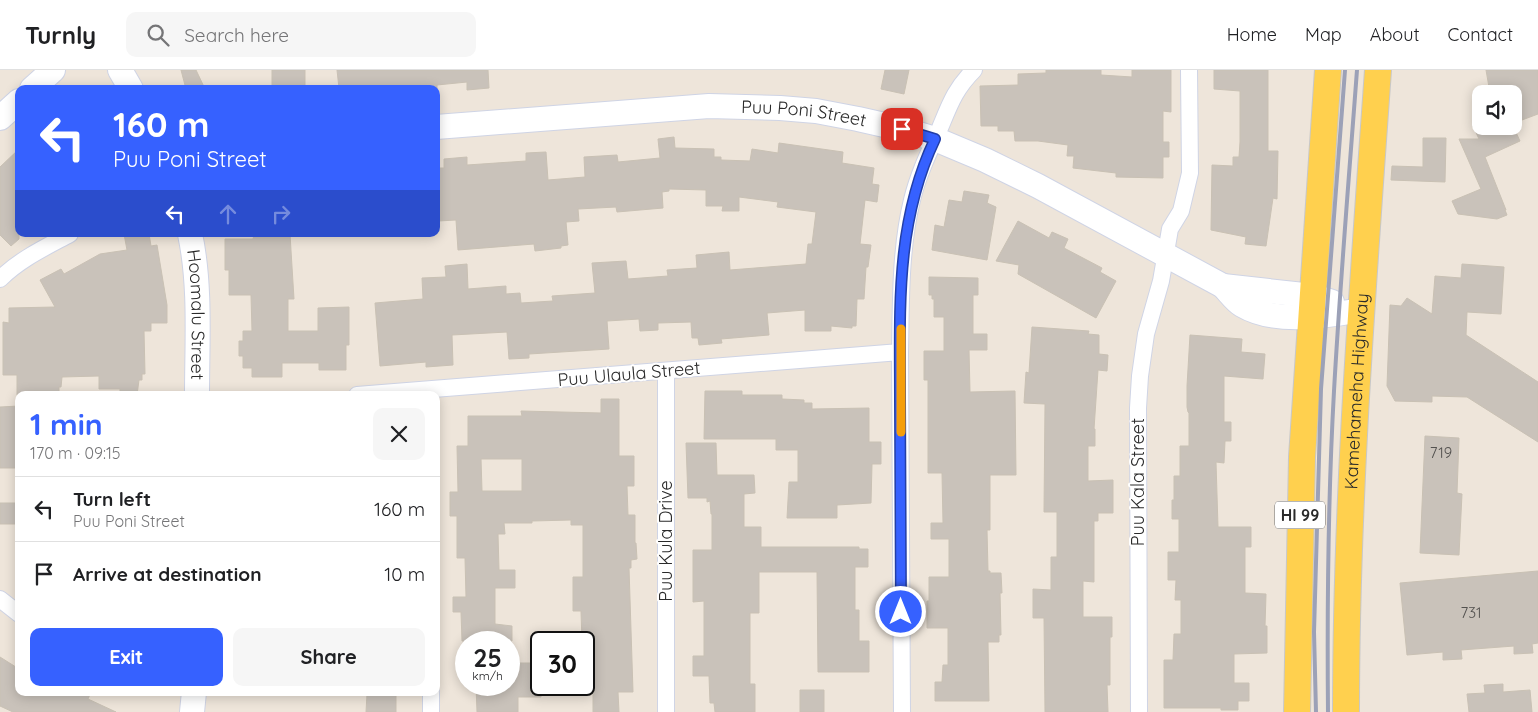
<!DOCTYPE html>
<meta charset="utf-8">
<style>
body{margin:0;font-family:Quicksand,sans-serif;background:#f6f6f6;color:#202124;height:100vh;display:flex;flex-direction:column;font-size:19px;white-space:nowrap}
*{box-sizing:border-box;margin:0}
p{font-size:16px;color:#757577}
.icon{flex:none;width:28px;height:28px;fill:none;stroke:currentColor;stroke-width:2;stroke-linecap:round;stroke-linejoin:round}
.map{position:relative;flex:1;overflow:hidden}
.panel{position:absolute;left:15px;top:321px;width:425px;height:305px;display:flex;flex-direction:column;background:#fff;border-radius:10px;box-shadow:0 2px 12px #0003}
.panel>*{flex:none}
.banner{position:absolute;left:15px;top:15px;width:425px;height:152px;border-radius:10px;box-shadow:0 2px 12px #0003;background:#3661ff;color:#fff;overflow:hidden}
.buttons{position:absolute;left:1472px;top:15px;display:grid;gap:10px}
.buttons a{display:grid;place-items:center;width:50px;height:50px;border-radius:10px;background:#fff;box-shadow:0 2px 12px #0003;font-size:25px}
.speed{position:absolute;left:455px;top:561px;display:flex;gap:10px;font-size:25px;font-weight:700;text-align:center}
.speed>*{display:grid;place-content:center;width:65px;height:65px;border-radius:50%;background:#fff;box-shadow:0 2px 12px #0003;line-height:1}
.speed small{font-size:12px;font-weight:400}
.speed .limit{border:2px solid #111;border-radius:8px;background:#fff;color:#111}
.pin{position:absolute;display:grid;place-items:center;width:42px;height:42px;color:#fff;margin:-21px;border-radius:10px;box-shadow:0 2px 8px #0006}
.me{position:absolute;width:55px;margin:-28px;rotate:0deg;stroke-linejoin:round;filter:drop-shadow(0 0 4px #0008)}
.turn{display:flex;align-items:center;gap:18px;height:105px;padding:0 15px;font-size:22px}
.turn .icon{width:65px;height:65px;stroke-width:2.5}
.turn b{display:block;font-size:35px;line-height:42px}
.lanes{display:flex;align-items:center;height:48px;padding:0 15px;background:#0003;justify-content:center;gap:25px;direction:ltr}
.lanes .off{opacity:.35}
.round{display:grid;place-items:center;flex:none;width:52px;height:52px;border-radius:10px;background:#f6f6f6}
.headline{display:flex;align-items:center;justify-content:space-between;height:85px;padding:0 15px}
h1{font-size:30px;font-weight:800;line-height:38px;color:#3661ff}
.button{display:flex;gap:10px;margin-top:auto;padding:10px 15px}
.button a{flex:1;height:58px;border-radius:10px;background:#3661ff;color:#fff;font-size:20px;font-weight:800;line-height:58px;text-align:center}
.button a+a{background:#f6f6f6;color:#202124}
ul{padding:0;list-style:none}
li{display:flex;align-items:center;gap:15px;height:65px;padding:0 15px;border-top:1px solid #e0e0e0}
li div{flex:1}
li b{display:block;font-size:19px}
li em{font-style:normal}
header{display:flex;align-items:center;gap:30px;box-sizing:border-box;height:70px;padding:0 25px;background:#fff;border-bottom:1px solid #e0e0e0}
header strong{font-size:24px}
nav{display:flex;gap:28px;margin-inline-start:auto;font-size:18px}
.search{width:350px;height:45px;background:#f6f6f6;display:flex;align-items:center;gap:12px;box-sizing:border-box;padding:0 18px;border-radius:10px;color:#757577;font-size:19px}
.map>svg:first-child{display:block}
.building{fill:#c9c2ba;stroke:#c9c1b4;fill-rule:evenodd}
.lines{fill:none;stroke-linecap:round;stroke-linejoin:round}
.street-casing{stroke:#cfd4e5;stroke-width:18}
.secondary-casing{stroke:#cfd4e5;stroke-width:26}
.primary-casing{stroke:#c8c8c8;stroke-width:28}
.street{stroke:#fff;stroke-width:16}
.secondary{stroke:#fff;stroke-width:24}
.primary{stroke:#ffd04e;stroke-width:26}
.rail{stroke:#9ca1b7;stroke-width:4}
.route-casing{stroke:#233fa6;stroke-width:12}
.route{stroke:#3661ff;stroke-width:9}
.slow{stroke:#f59e0b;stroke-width:9}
.labels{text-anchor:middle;stroke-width:4;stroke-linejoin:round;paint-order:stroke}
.number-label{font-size:15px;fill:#52504e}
.shield{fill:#fff;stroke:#6a6a6a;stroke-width:1}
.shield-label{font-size:16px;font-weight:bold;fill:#2a2a2a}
.street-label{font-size:18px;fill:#2a2a2a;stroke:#fff}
</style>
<header>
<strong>Turnly</strong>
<div class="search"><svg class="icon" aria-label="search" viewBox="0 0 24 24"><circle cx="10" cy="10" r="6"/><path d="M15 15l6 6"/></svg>Search here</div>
<nav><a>Home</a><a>Map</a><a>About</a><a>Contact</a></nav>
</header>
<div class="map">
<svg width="1538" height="642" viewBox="0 0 1538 642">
<rect width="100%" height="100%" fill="#eee5da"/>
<!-- building -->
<path class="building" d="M181,0H196L205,19H186Z
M272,0H305V19H272Z
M337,0H488L489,18L467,20V12L437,15V19H364V16L339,18Z
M885,0H909L904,24L881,19Z
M1046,0H1101V5L1132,7V0H1171V42L1163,41V72H1169V87H1163V108L1116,107V103L1073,98L1074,86H1067L1068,75L1038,71H1015L1014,61H998V56H981L980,16L1018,15V4L1046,3Z
M1214,0H1268V81H1278L1277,129L1273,128L1266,176L1245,174L1246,167L1211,160L1212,95L1233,96V87H1239L1240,72V21L1214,19Z
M1486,0H1538V44L1514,53V19L1490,23Z
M1473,56H1513L1520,71L1485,87L1506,140H1505L1507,145L1497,149L1458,144L1452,131L1481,119L1459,69H1479Z
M674,67L675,78L714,79V87H721V90L750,91L752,79L778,83L779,73L843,82L842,93L874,98L872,114L879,115L877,132L865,130L860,174L871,175L868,197H866L864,229H857L856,256H852V258L831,256V261H805V240L767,243L769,265L721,269L722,273L699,275L698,268H692L691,252L658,253V260L640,261L639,249L607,251L609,279L529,284V288L509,289L507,262L452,265L453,295L426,297V292L380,296L375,233L423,229L422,208L446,207L445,196L467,194L468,219L506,216V224L520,223L521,233L553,231L552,226L595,223L592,193L626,191L628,209L668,206L667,200L697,198L696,185L729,182L730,200L806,194L808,174H812L816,142L777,137L778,132L739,127V141H722L723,136H706V120L669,119V121L662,122L663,138L617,142L616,137L578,139L579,151L566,152L568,175L561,176V178L535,181L534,174L458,180L456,150L438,151V148H436V98H444V89L467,87V95L526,91V83L546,82L548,110L585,107L584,87L617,85L618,92L660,88L658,69Z
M1423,68H1446L1445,112L1391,110L1392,96L1423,97Z
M19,79V169L11,176L0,165V97Z
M964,121L989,125L987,133L996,137L987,190L932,180L935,155L944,157L949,130L962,132Z
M1018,151L1049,168L1052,162L1068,169L1064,178L1102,198L1100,202L1116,211L1096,248L1018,204L1019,195L996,191Z
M124,164H149L151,176L157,175L167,235V253H151V261H144L145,304H142V310H139L137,325H120V319H99V306L62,307L61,317H59V325H17V305H3V252L9,253V238L55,237L40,210L61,199L64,204L100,184L127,180Z
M265,164H290L294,229H288V261H318V238L349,237V275H346V300H319V293H282V307H252V298H243V286H239V271H243V261H252L251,225H229V200H225V169H253L254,165H265Z
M1462,194L1504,197L1501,244L1467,242L1466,265L1538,312V372L1467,327L1432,326V332L1395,331L1387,316L1390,235L1401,236L1407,228L1432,244L1435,206L1461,208Z
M929,207L978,208V225H973V264H987V280H969L970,322L1015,321L1016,405H990V460H987L988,501H990V503H1001L1002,523H1000L1001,565H999V572H988L989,631H935V612H942L943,595H948V558H927V531H929V507H949V469H931V453H943L942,403H928V310H924V281H944V247H934V229H932V225H929Z
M1032,257L1089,261L1088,264L1099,265V284L1108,285L1107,301L1098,300L1094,359H1095V376H1088V411L1113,410V443H1098V451H1094V512L1083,511V547H1112V567H1110V615H1107L1108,642H1045L1044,548H1033V519L1051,520V487H1057V442H1044L1045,334L1024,333L1026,302L1029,303Z
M1190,265L1242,269L1241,282L1265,284L1263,309L1224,306V352H1231V371H1225L1224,393L1216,392L1218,457H1251V477H1245V523L1266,524L1265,556H1267V583L1234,584V613H1249V631H1238V640H1221V638H1164V590H1173L1174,564H1181V530H1175L1176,510H1168V482H1179V449H1172V430H1174V406H1180V376H1189V343L1188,342L1187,337V316Z
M705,321H742V325H782V329L804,330V333H812V339L869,338V372H881V394H872L871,433L837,435V448H787L789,412H798V380H776V369H704Z
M601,329H619V386H634V416H627L628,445H635V473H636L637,489L631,490V498H629L633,622H618L619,642H593V622H584V572H582L581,541H573V507H583V455H571V450L532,451V453H504L505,464H498L499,500H515V518H495V554L512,556V571H462L461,542H453V527H466L465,488H457V446H450V422H458L457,376H468V346H522L521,341L601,343ZM481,389H522V421H482Z
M19,336V398H0V337Z
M1425,366L1459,368L1457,423L1462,424L1459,485L1420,483Z
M686,373H716L717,405H754L755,423L744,424V457H761V477H859V479H868V497H855V540H859V571H869V602H818L817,502H759V543H750V614H755V642H715L714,633H710L709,606H693V586H704V531L693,532V480H712V444H711L710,431L707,432V428H688Z
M0,433H19V454H0Z
M1538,501V573L1532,574L1533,583L1514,584V576L1461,580L1462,589L1443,590V582L1407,585L1400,513Z
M0,587L19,599V622H91L88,629L116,642H13L0,636Z
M509,593H533V601H541V627H518V642H477L476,615H509Z
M1503,614V622L1530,620L1532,642H1469L1467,624L1485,623L1484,615Z
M800,620H824V642H800Z
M367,624H396V642H366Z"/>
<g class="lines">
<!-- street casing -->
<g class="street-casing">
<path id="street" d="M0,209C20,189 46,177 70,164
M357,325L900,282
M0,529L19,544
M431,642V622
M666,642V301
M902,642L900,282C901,232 900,179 912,130C918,105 929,82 940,58C950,34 955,19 974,0
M1139,642L1138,338L1140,306L1146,264L1161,211L1170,159L1181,141L1190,103L1189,0"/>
</g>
<!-- secondary casing -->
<g class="secondary-casing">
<g id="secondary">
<path d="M120,0L131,19"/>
<path d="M32,19L53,0"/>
<path d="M0,48L19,31"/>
<path id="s1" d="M436,57L709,36L780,38L816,41L858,49L902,59L935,69L985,90L1038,116L1223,216C1229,222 1235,231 1242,235C1276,255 1325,246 1361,240"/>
<path id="s2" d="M190,164C201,216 197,272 197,325"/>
<path d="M1223,216L1313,226L1332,232"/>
<path d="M192,642L194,622"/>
</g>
</g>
<!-- primary casing -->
<g class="primary-casing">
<g id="primary">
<path d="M1297,642L1302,387L1328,0"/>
<path id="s3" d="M1346,642C1346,428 1363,214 1378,0"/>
</g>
</g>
<!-- street -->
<use href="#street" class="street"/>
<!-- secondary -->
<use href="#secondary" class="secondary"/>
<!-- primary -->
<use href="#primary" class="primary"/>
<!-- rail -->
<path class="rail" d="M1316,642L1314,562L1321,319L1345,0
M1328,642C1327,535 1328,428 1334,321C1340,214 1349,107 1357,0"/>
</g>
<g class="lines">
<!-- route casing -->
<g class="route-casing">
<path id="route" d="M901,542C901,471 900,401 900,330C900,239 895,153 935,69L902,59"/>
</g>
<!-- route -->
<use href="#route" class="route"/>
<!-- slow -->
<path class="slow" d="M901,259V362"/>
</g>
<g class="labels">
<!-- number labels -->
<g class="number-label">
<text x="1441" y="388">719</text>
<text x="1471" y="548">731</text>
</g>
<!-- shield labels -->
<rect class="shield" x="1275" y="431.5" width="50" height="27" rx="4"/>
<g class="shield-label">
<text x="1300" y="451">HI 99</text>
</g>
<!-- street labels -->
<g class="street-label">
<text dy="6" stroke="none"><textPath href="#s1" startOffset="369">Puu Poni Street</textPath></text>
<text dy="6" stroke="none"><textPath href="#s2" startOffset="81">Hoomalu Street</textPath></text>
<text transform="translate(629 304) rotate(-5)" y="6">Puu Ulaula Street</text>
<text dy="6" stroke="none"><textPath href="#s3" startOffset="321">Kamehameha Highway</textPath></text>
<text transform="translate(1138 412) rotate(-90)" y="6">Puu Kala Street</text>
<text transform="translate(666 471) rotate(-90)" y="6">Puu Kula Drive</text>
</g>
</g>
</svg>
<div class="buttons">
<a><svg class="icon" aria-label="sound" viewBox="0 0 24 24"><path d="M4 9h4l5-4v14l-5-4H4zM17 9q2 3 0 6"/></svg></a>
</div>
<div class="speed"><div>25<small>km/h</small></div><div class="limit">30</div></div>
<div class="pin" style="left:902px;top:59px;background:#d93025"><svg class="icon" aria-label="arrive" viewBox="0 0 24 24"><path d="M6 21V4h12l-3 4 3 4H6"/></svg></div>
<svg class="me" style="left:901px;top:542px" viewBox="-20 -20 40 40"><circle r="17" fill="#3661ff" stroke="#fff" stroke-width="3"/><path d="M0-11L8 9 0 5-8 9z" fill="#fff"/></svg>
<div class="banner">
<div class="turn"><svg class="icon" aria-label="left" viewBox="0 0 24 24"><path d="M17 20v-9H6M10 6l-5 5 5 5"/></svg><div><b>160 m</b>Puu Poni Street</div></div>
<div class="lanes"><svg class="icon" aria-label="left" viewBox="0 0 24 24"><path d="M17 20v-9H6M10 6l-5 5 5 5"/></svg><svg class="icon off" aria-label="ahead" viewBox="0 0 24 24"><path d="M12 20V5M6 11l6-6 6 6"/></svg><svg class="icon off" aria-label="right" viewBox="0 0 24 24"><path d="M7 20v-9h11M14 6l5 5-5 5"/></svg></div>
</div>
<section class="panel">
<div class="headline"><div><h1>1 min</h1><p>170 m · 09:15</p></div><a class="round"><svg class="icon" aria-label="close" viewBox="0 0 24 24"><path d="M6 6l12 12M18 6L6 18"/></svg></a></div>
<ul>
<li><svg class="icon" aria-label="left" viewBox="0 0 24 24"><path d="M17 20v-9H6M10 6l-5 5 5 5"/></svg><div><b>Turn left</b><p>Puu Poni Street</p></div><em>160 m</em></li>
<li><svg class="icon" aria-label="arrive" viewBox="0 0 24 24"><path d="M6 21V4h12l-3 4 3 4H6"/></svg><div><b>Arrive at destination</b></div><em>10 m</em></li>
</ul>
<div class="button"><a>Exit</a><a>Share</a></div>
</section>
</div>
